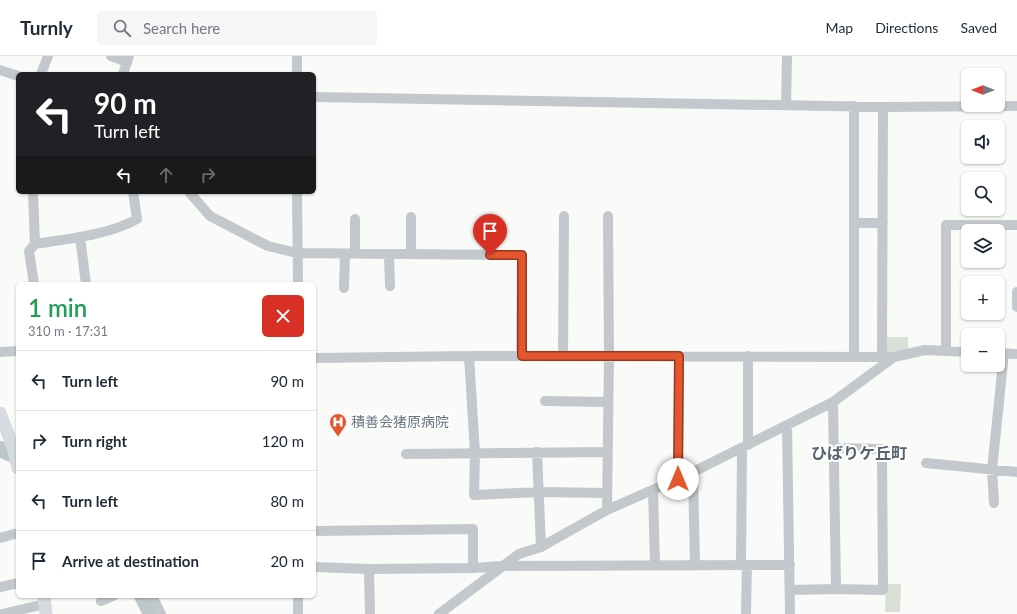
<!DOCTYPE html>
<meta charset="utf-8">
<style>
body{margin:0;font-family:Lato,"Noto Sans JP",sans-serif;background:#f6f6f7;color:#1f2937;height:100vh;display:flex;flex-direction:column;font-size:15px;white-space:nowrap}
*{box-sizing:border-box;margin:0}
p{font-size:13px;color:#747a83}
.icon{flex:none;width:22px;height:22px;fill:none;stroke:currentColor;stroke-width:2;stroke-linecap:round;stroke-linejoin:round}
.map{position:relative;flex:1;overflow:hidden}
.details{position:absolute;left:16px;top:226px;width:300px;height:316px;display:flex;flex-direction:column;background:#fff;border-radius:6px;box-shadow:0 1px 3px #0004}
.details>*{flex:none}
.guide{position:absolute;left:16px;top:16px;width:300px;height:122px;border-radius:6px;box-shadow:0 1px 3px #0004;background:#202124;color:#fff;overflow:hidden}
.needle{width:26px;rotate:270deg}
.fabs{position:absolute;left:961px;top:12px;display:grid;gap:8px}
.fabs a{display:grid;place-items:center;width:44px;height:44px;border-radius:6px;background:#fff;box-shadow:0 1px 3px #0004;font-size:20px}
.pin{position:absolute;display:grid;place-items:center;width:34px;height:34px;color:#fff;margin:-41px -17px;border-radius:50% 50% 50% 0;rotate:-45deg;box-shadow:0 0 4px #0007}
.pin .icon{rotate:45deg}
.me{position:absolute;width:44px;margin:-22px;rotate:0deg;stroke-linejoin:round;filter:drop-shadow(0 0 3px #0008)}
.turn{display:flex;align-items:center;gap:14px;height:84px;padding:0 12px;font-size:18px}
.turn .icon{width:52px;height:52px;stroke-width:2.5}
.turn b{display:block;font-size:28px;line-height:34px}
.lanes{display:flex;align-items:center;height:38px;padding:0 12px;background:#0003;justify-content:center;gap:20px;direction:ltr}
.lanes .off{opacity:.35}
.round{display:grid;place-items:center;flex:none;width:42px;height:42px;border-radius:6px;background:#f6f6f7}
.headline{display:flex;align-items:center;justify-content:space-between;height:68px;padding:0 12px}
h1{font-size:24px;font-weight:600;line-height:30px;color:#1e9e55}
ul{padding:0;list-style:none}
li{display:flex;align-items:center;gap:12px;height:60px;padding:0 12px;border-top:1px solid #e0e1e3}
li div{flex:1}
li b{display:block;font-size:15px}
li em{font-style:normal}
header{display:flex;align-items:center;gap:24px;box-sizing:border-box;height:56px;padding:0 20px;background:#fff;border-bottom:1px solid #e0e1e3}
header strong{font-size:19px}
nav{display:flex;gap:22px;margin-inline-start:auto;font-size:14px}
.search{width:280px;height:36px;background:#f6f6f7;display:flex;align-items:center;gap:10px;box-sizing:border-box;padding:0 14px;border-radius:6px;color:#747a83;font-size:15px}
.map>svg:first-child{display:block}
.green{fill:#dadfd7}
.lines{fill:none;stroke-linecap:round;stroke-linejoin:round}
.river{stroke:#bbc7cb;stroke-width:16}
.minor{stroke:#c3c8cc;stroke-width:10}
.major{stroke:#d6dbdf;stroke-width:13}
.route-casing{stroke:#94391e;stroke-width:10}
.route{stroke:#e4572e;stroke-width:7}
.labels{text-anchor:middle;stroke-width:4;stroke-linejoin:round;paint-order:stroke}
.poi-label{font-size:14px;fill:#657683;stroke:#fff;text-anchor:start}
.quarter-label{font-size:16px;font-weight:bold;fill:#57646e;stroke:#fff}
</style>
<header>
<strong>Turnly</strong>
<div class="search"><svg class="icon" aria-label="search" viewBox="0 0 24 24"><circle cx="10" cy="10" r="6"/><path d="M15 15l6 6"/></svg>Search here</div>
<nav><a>Map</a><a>Directions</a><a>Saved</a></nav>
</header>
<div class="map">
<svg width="1017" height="558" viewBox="0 0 1017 558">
<rect width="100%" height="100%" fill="#fafaf8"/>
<!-- green -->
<path class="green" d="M887,281H908V294L895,298L887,296Z
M886,528H901L900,556H885Z"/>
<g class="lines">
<!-- river -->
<path class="river" d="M0,393L18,401
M142,540L151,558"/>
<!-- minor -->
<path class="minor" d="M111,0L127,6
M297,0V18
M0,14L18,20
M41,18L48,0
M123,18L129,0
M314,41L883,51L1017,50
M786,49L787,0
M33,136L35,188C67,183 109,179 137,163L133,136
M189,136L210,160L268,190L297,197L522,199L521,300
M297,136L298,228
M411,161V198
M355,163V198
M854,167H883
M80,181L86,228
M389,198L390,230
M34,228L29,195L35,188
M344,232L345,198
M1017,236V251
M946,295V169H1017
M0,296L18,295
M999,297L1017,298
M469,300L475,397L474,439L539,436L607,437
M563,300L564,160
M748,300V389
M854,301V50
M882,301L883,51
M314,302L469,300L894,301L925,294L968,296
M545,345L608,346
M833,346L836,533
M787,370L790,558
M537,396L541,491
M406,398L607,396
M926,407L1017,416
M693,416L695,509
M678,423L679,300
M653,434L655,509
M994,447L992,414L1004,297
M607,454L609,300L608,160
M314,475L473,473V512L502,510L790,509
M0,482L18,477
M741,509L742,393
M314,511L369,513L370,558
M369,513L473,512
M0,531L18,527
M790,534L836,533L883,534L882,393L833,392
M152,540L161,558
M101,545L113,540
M2,558L45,548
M298,558V540
M439,558L519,498L541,491L607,454L693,416L833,346L894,301
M746,558L747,509"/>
<!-- major -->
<path class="major" d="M0,357L13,391L18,412
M44,540L46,558"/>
</g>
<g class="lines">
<!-- route casing -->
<g class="route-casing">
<path id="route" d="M490,199H522V300H679L678,423"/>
</g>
<!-- route -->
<use href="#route" class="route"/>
</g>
<!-- icons -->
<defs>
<g id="hospital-pin" transform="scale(0.9)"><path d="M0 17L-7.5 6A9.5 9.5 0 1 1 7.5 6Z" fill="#e4572e" stroke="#fff"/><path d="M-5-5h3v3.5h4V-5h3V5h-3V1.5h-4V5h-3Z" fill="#fff"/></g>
</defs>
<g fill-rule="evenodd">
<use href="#hospital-pin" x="338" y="366"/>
</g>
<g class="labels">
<!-- poi labels -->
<g class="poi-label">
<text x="351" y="371">積善会猪原病院</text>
</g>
<!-- quarter labels -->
<g class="quarter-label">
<text x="859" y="403">ひばりケ丘町</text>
</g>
</g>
</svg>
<div class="fabs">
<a><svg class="needle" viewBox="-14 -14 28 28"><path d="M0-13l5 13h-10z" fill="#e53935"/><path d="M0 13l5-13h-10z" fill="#747a83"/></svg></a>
<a><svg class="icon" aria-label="sound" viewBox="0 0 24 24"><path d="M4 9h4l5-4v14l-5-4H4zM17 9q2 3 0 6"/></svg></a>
<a><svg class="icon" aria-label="search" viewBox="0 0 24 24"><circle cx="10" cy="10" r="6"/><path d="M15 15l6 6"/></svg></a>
<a><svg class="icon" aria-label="layers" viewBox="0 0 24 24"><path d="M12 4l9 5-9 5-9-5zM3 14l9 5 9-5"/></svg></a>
<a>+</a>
<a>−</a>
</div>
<div class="pin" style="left:490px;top:199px;background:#d93025"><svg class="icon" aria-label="arrive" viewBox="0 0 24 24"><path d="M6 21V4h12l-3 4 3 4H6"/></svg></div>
<svg class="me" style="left:678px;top:423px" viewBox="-20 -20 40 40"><circle r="19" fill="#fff"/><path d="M0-13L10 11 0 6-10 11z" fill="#e4572e"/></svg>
<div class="guide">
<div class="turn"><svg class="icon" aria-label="left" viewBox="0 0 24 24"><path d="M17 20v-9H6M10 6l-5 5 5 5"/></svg><div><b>90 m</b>Turn left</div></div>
<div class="lanes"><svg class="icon" aria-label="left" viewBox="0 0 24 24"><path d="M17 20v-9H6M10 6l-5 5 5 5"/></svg><svg class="icon off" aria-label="ahead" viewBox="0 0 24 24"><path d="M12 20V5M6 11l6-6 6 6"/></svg><svg class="icon off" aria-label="right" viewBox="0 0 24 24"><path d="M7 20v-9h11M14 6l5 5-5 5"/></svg></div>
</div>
<section class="details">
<div class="headline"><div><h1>1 min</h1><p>310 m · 17:31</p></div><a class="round" style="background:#d93025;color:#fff"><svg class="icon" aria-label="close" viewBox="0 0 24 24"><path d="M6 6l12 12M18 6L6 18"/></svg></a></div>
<ul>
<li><svg class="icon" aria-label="left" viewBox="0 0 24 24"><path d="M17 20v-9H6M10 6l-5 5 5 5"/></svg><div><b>Turn left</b></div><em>90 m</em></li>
<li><svg class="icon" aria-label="right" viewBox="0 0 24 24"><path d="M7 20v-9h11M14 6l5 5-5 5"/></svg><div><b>Turn right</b></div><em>120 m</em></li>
<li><svg class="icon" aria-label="left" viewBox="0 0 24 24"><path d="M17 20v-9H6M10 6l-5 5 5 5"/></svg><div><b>Turn left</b></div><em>80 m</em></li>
<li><svg class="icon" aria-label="arrive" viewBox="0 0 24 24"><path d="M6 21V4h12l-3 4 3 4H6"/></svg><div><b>Arrive at destination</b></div><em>20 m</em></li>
</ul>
</section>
</div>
